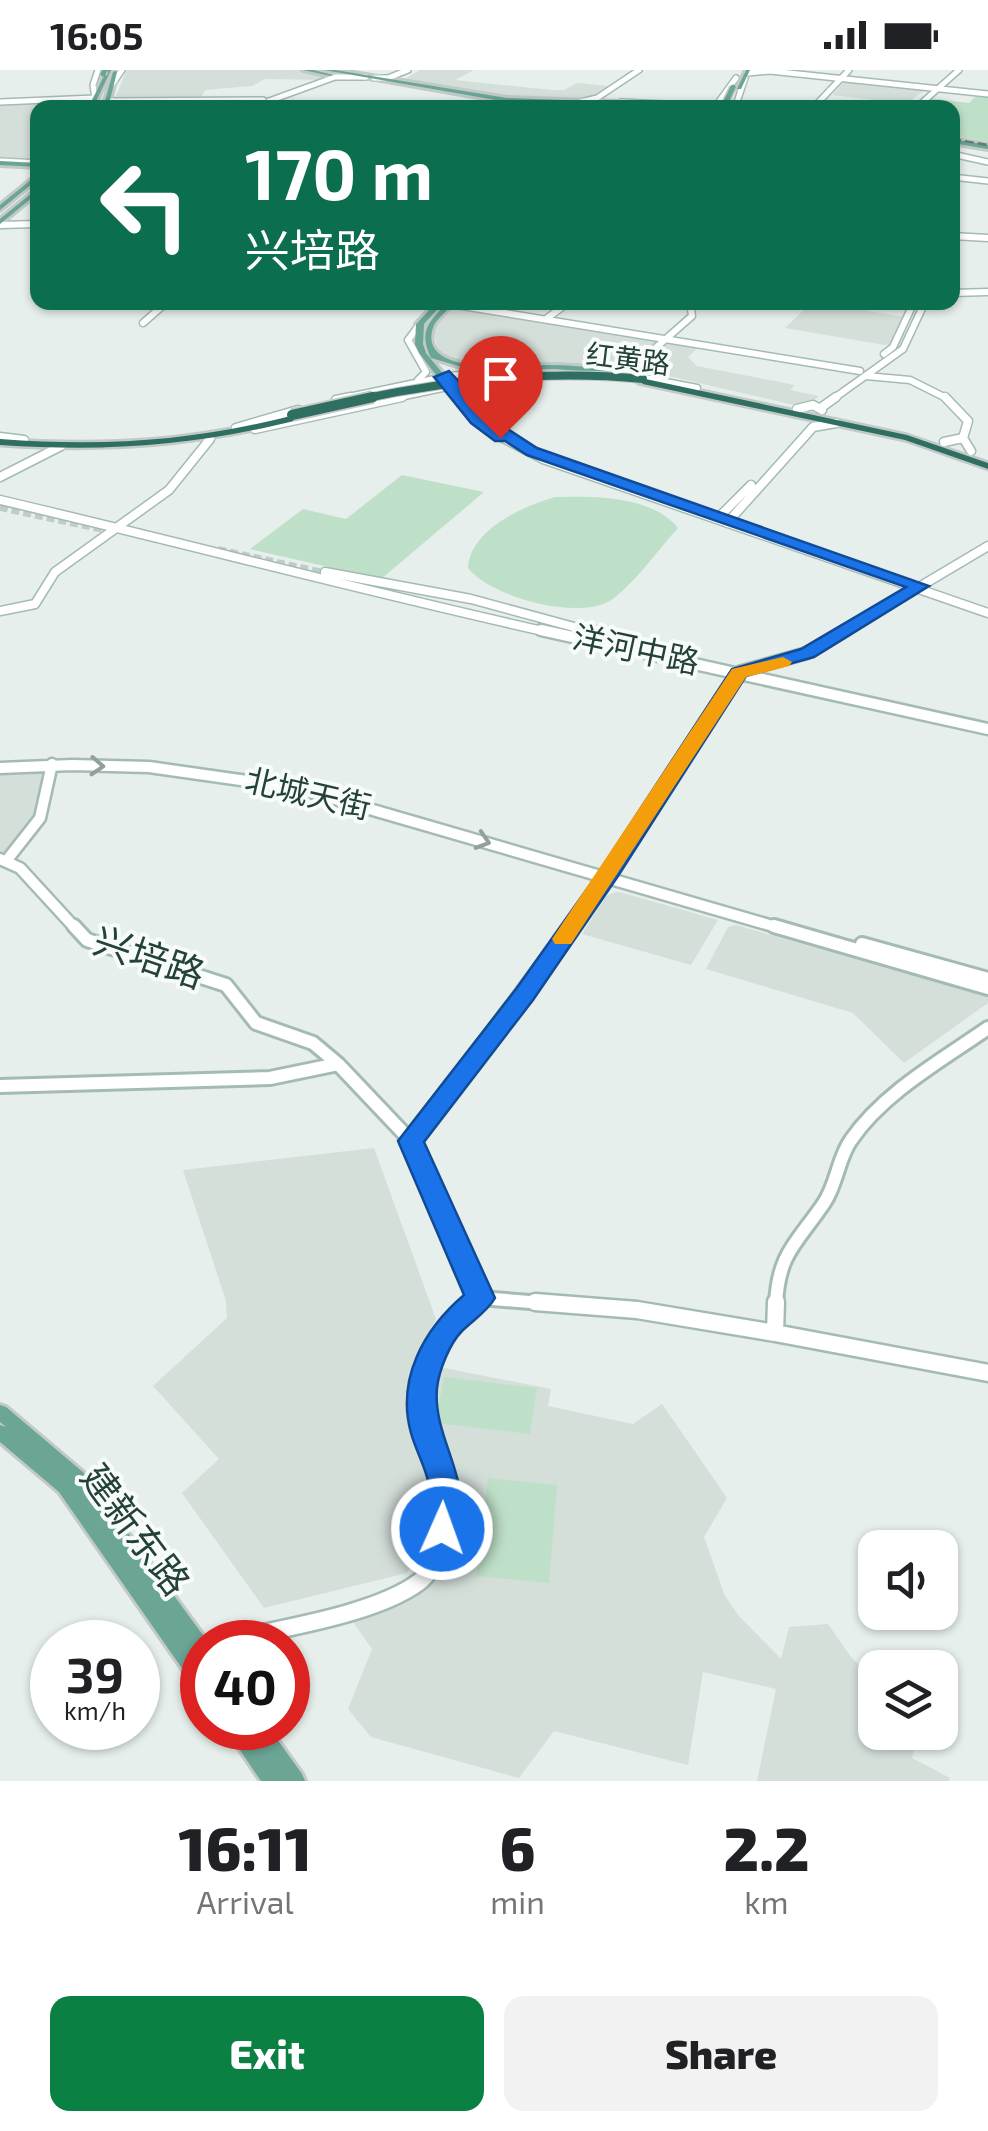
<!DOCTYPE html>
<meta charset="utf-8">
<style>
body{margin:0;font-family:"Exo 2","Noto Sans SC",sans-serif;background:#f2f2f2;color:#202124;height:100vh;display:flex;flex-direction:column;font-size:38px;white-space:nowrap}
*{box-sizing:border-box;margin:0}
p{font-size:32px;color:#757577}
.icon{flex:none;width:55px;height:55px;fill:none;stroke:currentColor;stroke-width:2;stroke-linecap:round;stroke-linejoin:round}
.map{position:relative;height:1711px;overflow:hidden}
.details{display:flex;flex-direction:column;background:#fff;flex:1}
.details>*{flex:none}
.top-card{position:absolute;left:30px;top:30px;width:930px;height:210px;border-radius:20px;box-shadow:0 2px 8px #0004;background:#0b6e4f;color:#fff;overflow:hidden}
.controls{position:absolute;left:858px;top:1460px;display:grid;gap:20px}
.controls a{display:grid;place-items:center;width:100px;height:100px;border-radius:20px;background:#fff;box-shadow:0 2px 8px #0004;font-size:50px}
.speed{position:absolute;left:30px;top:1550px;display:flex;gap:20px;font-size:50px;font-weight:700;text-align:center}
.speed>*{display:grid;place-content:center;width:130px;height:130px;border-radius:50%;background:#fff;box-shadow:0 2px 8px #0004;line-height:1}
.speed small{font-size:25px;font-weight:400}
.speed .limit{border:15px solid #d22;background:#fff;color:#111}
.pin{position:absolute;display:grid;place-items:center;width:85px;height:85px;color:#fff;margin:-102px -42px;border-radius:50% 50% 50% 0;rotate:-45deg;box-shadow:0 0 10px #0007}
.pin .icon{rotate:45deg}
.me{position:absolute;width:110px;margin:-55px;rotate:2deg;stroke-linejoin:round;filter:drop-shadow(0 0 8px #0008)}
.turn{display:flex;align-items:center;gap:35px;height:210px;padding:0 50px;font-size:45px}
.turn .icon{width:130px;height:130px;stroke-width:2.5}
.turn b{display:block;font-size:70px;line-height:85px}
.eta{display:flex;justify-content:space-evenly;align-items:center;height:170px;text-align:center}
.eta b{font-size:60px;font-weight:800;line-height:70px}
.action{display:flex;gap:20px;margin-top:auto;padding:20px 50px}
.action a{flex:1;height:115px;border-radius:20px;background:#0b8043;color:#fff;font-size:40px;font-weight:800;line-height:115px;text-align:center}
.action a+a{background:#f2f2f2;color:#202124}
.status{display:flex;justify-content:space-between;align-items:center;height:70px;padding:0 50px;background:#fff;direction:ltr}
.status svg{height:28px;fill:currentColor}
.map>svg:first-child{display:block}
.built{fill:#d4dfda}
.green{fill:#bfe0c8}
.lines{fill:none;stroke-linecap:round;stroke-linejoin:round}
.secondary-tunnel{stroke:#bfccc8;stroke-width:8;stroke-dasharray:8 4;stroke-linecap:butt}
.secondary-far5-casing{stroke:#a4bbb3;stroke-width:8}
.secondary-far4-casing{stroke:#a4bbb3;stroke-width:9}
.secondary-far3-casing{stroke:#a4bbb3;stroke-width:11}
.secondary-far2-casing{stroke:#a4bbb3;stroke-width:15}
.secondary-far1-casing{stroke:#a4bbb3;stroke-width:18}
.secondary-casing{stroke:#a4bbb3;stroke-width:21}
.primary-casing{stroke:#c2cac8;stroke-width:6}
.highway-casing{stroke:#c2cac8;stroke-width:5}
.secondary-far5{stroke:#fff;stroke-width:5}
.secondary-far4{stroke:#fff;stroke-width:6}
.secondary-far3{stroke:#fff;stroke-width:8}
.secondary-far2{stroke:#fff;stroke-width:10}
.secondary-far1{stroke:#fff;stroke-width:12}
.secondary{stroke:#fff;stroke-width:16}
.primary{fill:#6aa596;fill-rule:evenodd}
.highway{fill:#2f6f62;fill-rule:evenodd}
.rail{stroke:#5f7d75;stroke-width:2.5;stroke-dasharray:9 4;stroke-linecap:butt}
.primary-bridge-casing{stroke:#c2cac8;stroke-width:8;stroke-linecap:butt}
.highway-bridge-far1-casing{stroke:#c2cac8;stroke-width:10;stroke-linecap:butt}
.highway-bridge-casing{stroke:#c2cac8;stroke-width:14;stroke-linecap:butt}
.primary-bridge{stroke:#6aa596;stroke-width:5}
.highway-bridge-far1{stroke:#2f6f62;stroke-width:8}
.highway-bridge{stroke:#2f6f62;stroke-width:10}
.oneway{stroke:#92a09c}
.route{fill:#1a73e8;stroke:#114b97;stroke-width:2.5}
.slow{fill:#f59e0b}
.labels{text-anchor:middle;stroke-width:8;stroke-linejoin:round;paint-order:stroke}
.far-street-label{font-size:28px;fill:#24423a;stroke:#f7fbf9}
.street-label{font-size:32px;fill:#24423a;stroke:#f7fbf9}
.near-street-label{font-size:38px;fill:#24423a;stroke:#f7fbf9}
</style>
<div class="status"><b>16:05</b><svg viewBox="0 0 49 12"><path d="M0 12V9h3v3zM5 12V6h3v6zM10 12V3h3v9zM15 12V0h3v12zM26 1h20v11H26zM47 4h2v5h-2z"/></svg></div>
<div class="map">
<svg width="988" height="1711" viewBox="0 0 988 1711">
<rect width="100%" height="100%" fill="#e6efeb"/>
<!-- built -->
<path class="built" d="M127,0H299L328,7L322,10L265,9L252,16L205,20L200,29L115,28Z
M420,0H474L455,10L552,20H564L577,13L608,16L588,29L568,32L504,29L400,12Z
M855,11L919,18L925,20L906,34L832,25L844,12Z
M0,35L65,34L71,36L38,38L36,89L0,87Z
M811,233L857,239L904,247L892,274L885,275L785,258Z
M453,237L655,269L658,272L624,300L564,295L473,297L442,287L437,277L434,264L437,254Z
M675,272L700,276L688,287L697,296L795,315L790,320L819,326L809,334L794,335L638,299L666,273Z
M46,689L42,735L36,751L12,779L0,784V693Z
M616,822L623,823L718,850L691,895L582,864L606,826Z
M736,855L988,927V933L904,993L853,943L706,899L728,857Z
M374,1078L436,1249L420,1282L412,1319L418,1376L434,1410L431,1460L407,1503L264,1538L182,1423L219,1389L153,1316L227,1248L226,1231L183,1100Z
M434,1296L551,1319L548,1336L633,1354L662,1334L727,1428L704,1467L725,1526L739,1546L781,1589L789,1557L828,1554L851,1587L875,1611V1662L918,1663L912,1688L950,1708L949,1711H757L776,1619L703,1602L688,1695L554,1661L519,1708L371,1667L348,1639L372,1579L348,1545L387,1533L445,1484L428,1337Z"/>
<!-- green -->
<path class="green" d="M978,24L988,25V72L953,66L952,38H919L928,28L969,33Z
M402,405L484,422L381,509L250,479L303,439L346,449Z
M555,427C594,426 651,425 678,458C658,480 638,509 614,528C583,553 490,527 468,498C470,460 523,436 555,427Z
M444,1307L537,1318L530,1364L435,1353Z
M488,1408L557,1415L549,1513L476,1506Z"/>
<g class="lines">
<!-- secondary-tunnel -->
<path class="secondary-tunnel" d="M0,437L108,460
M218,480L332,505"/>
<!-- secondary-far5 casing -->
<g class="secondary-far5-casing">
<path id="secondary-far5" d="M747,3L770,1L988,24
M374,8H388L408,0
M113,13L122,0
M95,28L93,15L98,0
M108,31L263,30
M0,32L95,28
M581,32L597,28L639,0
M621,32L752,38
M258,35L335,7H366
M715,37L736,8
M476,38L514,34
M735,38L745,8
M813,38L849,0
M916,38L959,0
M952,84L988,92
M0,91L38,93
M952,107L988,111"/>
</g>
<!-- secondary-far4 casing -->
<g class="secondary-far4-casing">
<path id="secondary-far4" d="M0,155L38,154
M952,166L988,168
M952,223L988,222
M450,234L860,301
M546,249L569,232
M143,253L167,232
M884,284L893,277L914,232
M608,301L697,318
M627,303L692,246L690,232
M866,306L910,310L948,329
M418,310L426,302L408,270L420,254
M449,316L461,329
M339,329L449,306L519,299
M390,329L447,317
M833,329L903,279L925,232"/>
</g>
<!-- secondary-far3 casing -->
<g class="secondary-far3-casing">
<path id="secondary-far3" d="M459,327L488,360L543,389L988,543
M945,327L968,351L963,368
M336,330L351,327
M822,337L836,327
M797,339L813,335L822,340
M236,358L298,340
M255,359L402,327
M0,367L24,370
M944,372L963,368L971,381
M0,407L61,376
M0,430C184,473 367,522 552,563
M717,449L751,415
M727,453L813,357L836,353
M325,502L471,529L596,563
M0,541L35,534L55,502L169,420L210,369
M842,563L988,476"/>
</g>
<!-- secondary-far2 casing -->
<g class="secondary-far2-casing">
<path id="secondary-far2" d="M541,560L988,659
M588,560L614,568
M0,698L72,695L149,697L297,718L783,859
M0,789L20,798L76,859
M7,790L40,748L52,694
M570,859L739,602L807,583L846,560"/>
</g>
<!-- secondary-far1 casing -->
<g class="secondary-far1-casing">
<path id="secondary-far1" d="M74,856L87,870L226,915L256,953L313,973L338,994L411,1071L480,1228L471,1235
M774,856L988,918
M862,874L988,909
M0,1016L270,1008L338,994
M411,1071L572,856
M480,1228L568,1235
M776,1235C778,1183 797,1173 824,1133C837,1114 838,1088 851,1070C883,1023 942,990 988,958"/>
</g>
<!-- secondary casing -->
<g class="secondary-casing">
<path id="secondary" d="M535,1232L637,1240L775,1263L776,1232
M775,1263L988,1303
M221,1572C276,1559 375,1545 419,1512C431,1503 437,1487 440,1472C444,1455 448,1436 446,1419C444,1398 432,1380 426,1361C412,1311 435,1263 475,1232"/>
</g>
<!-- primary casing -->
<g class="primary-casing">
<path id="primary" d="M107,0H111L93,38H88Z
M303,0H313L333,5L331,6Z
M324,0H335L507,28L700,35L697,37L507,32Z
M746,0H750L741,19H737Z
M115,1L117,2L108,38H103L113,2Z
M952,69L988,75V79L952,73Z
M0,91L38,93V97L0,95Z
M38,104V109L0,140V135Z
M38,118V123L0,154V149Z
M437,232H444L424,254L423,274L426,283L453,316L449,318H446L419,283L415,274L416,254Z
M448,232H455C449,239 438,248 434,255C413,308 521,295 546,295C570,295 593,297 616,300L620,302L616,304L555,299L472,300L431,288C418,260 429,252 448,232Z
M0,1335L6,1337L84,1403L208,1572H202V1589L196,1587L202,1596V1620L195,1617L59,1422L0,1372V1355L6,1357L0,1352Z
M225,1658H269L302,1704L305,1711H261Z"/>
</g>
<!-- highway casing -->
<g class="highway-casing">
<path id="highway" d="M641,308L907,365L988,393V399L905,370L638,313L637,311Z
M295,345L299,348L298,350C193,376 108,382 0,375V369C107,377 191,371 295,345Z"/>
</g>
<!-- secondary-far5 -->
<use href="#secondary-far5" class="secondary-far5"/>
<!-- secondary-far4 -->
<use href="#secondary-far4" class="secondary-far4"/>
<!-- secondary-far3 -->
<use href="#secondary-far3" class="secondary-far3"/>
<!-- secondary-far2 -->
<use href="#secondary-far2" class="secondary-far2"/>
<!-- secondary-far1 -->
<use href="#secondary-far1" class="secondary-far1"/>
<!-- secondary -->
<use href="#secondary" class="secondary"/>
<!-- primary -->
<use href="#primary" class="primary"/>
<!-- highway -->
<use href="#highway" class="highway"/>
<!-- rail -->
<path class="rail" d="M952,69L988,75"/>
<!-- primary-bridge casing -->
<g class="primary-bridge-casing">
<path id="primary-bridge" d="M103,4L105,0
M723,38L733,17"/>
</g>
<!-- highway-bridge-far1 casing -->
<g class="highway-bridge-far1-casing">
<path id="highway-bridge-far1" d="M362,329C455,309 547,300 643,309"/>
</g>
<!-- highway-bridge casing -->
<g class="highway-bridge-casing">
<path id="highway-bridge" d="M292,345L373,327"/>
</g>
<!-- primary-bridge -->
<use href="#primary-bridge" class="primary-bridge"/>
<!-- highway-bridge-far1 -->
<use href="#highway-bridge-far1" class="highway-bridge-far1"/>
<!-- highway-bridge -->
<use href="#highway-bridge" class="highway-bridge"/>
</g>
<!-- one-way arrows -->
<defs><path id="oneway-chevron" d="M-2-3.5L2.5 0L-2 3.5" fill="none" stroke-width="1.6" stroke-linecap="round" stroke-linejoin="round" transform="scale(2.5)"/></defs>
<g class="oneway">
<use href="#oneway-chevron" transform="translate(97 696) rotate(3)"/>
<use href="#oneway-chevron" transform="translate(483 771) rotate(17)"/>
</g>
<!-- route -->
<path class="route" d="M449,301L500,354L537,378L929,516L814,587L746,606L618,806L533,930L424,1072L495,1228C487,1242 473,1250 462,1261C450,1273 439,1300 437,1318C432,1371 479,1416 454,1469L442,1474L431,1469C423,1451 433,1434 429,1415C426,1398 416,1381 411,1363C396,1309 424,1259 464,1225L398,1071L516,919L597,805L732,599L801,579L906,517L527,385L505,371H495L471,353L434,307Z"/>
<!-- slow -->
<path class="slow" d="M783,587L792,592L789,596L746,607L571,874H555L552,869L732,599Z"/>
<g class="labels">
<!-- far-street labels -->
<g class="far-street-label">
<text transform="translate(628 289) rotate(7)" y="10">红黄路</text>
</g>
<!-- street labels -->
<g class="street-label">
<text transform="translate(636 580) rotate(12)" y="11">洋河中路</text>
<text transform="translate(308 724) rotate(13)" y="11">北城天街</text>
</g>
<!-- near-street labels -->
<g class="near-street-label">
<text transform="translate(149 888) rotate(19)" y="13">兴培路</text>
<text transform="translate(135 1460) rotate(53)" y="13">建新东路</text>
</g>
</g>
</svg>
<div class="controls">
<a><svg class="icon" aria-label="sound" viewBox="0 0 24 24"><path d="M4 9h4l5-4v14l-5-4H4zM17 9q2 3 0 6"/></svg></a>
<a><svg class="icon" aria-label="layers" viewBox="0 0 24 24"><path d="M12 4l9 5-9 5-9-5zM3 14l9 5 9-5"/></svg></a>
</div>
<div class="speed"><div>39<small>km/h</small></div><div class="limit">40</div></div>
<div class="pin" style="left:500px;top:368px;background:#d93025"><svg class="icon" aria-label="arrive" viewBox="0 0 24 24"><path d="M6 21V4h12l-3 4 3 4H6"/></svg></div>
<svg class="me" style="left:442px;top:1459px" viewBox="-20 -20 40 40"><circle r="17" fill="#1a73e8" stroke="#fff" stroke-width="3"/><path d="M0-11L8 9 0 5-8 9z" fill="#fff"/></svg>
<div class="top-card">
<div class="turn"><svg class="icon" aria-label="left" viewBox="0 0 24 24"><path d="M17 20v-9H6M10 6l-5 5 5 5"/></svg><div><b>170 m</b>兴培路</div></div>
</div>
</div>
<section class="details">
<div class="eta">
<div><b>16:11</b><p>Arrival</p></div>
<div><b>6</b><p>min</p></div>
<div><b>2.2</b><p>km</p></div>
</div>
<div class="action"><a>Exit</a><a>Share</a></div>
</section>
